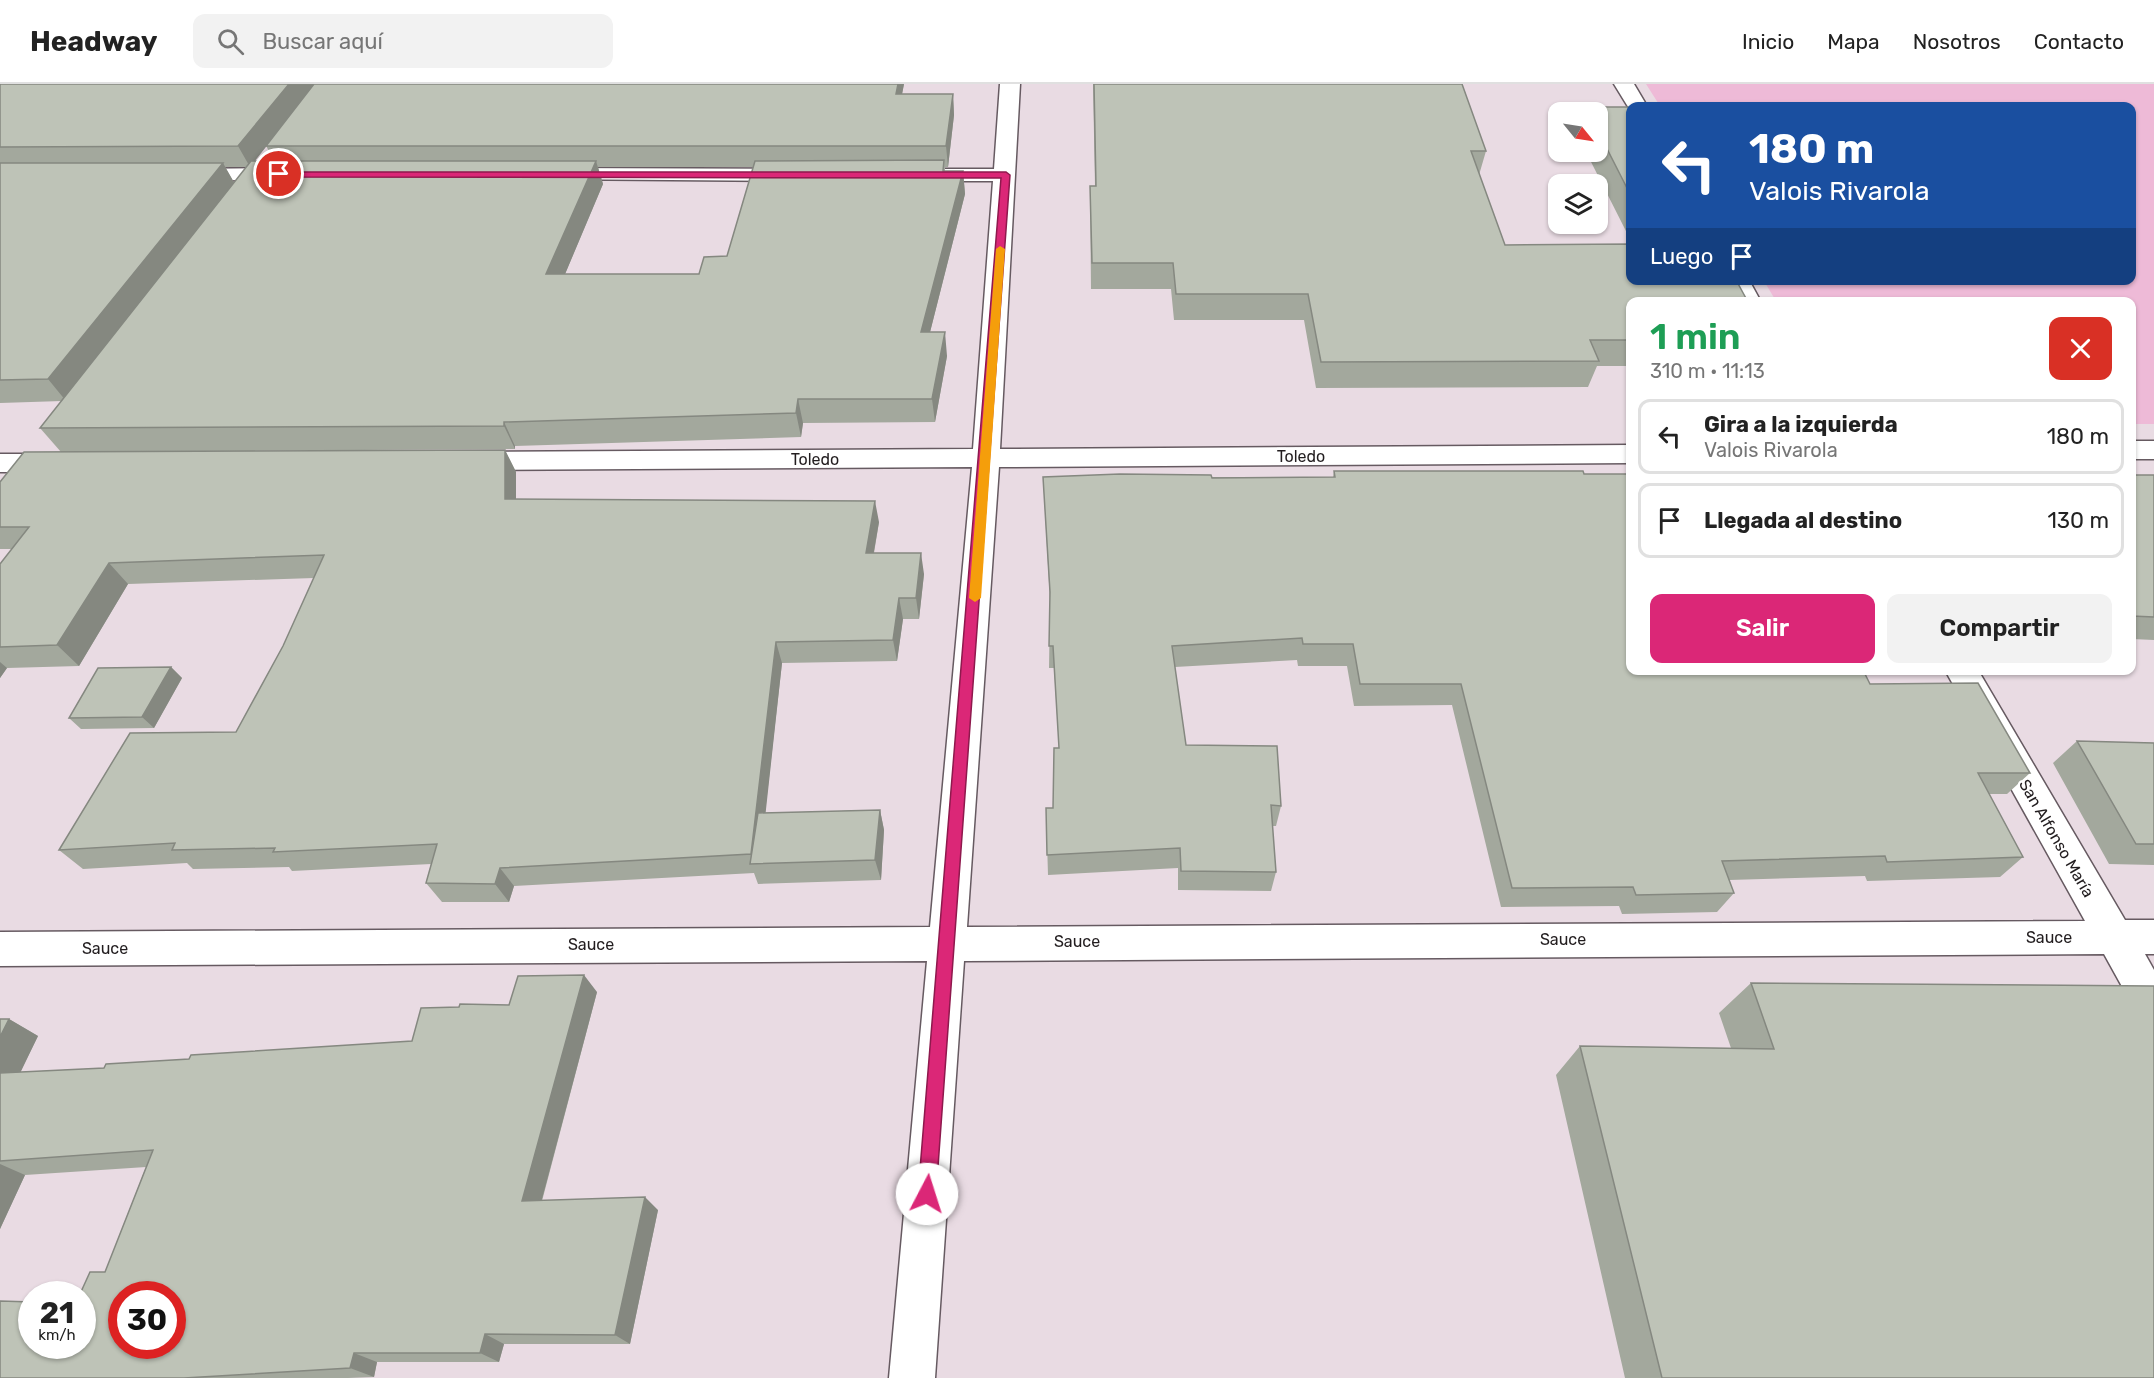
<!DOCTYPE html>
<html lang="es">
<meta charset="utf-8">
<style>
body{margin:0;font-family:Rubik,sans-serif;background:#f2f2f2;color:#222;height:100vh;display:flex;flex-direction:column;font-size:22px;white-space:nowrap}
*{box-sizing:border-box;margin:0}
p{font-size:20px;color:#767676}
.icon{flex:none;width:33px;height:33px;fill:none;stroke:currentColor;stroke-width:2;stroke-linecap:round;stroke-linejoin:round}
.map{position:relative;flex:1;overflow:hidden}
.side{position:absolute;left:1626px;top:213px;width:510px;height:378px;display:flex;flex-direction:column;background:#fff;border-radius:12px;box-shadow:0 2px 4px #0004}
.side>*{flex:none}
.top-card{position:absolute;left:1626px;top:18px;width:510px;height:183px;border-radius:12px;box-shadow:0 2px 4px #0004;background:#1a4fa0;color:#fff;overflow:hidden}
.needle{width:39px;rotate:120deg}
.controls{position:absolute;left:1548px;top:18px;display:grid;gap:12px}
.controls a{display:grid;place-items:center;width:60px;height:60px;border-radius:12px;background:#fff;box-shadow:0 2px 4px #0004;font-size:30px}
.speed{position:absolute;left:18px;top:1197px;display:flex;gap:12px;font-size:30px;font-weight:700;text-align:center}
.speed>*{display:grid;place-content:center;width:78px;height:78px;border-radius:50%;background:#fff;box-shadow:0 2px 4px #0004;line-height:1}
.speed small{font-size:15px;font-weight:400}
.speed .limit{border:9px solid #d22;background:#fff;color:#111}
.pin{position:absolute;display:grid;place-items:center;width:51px;height:51px;color:#fff;margin:-26px;border:3px solid #fff;border-radius:50%;box-shadow:0 2px 6px #0007}
.me{position:absolute;width:66px;margin:-33px;rotate:5deg;stroke-linejoin:round;filter:drop-shadow(0 0 4px #0008)}
.turn{display:flex;align-items:center;gap:21px;height:126px;padding:0 24px;font-size:27px}
.turn .icon{width:78px;height:78px;stroke-width:2.5}
.turn b{display:block;font-size:42px;line-height:51px}
.then{display:flex;align-items:center;height:57px;padding:0 24px;background:#0003;gap:12px;font-size:22px}
.round{display:grid;place-items:center;flex:none;width:63px;height:63px;border-radius:12px;background:#f2f2f2}
.headline{display:flex;align-items:center;justify-content:space-between;height:102px;padding:0 24px}
h1{font-size:36px;font-weight:600;line-height:45px;color:#1e9e55}
.action{display:flex;gap:12px;margin-top:auto;padding:12px 24px}
.action a{flex:1;height:69px;border-radius:12px;background:#db2777;color:#fff;font-size:24px;font-weight:600;line-height:69px;text-align:center}
.action a+a{background:#f2f2f2;color:#222}
ul{padding:0;list-style:none}
li{display:flex;align-items:center;gap:18px;height:75px;margin:0 12px 9px;padding:0 12px;border:3px solid #e0e0e0;border-radius:12px}
li div{flex:1}
li b{display:block;font-size:22px}
li em{font-style:normal}
header{display:flex;align-items:center;gap:36px;box-sizing:border-box;height:84px;padding:0 30px;background:#fff;border-bottom:2px solid #e0e0e0}
header strong{font-size:28px}
nav{display:flex;gap:33px;margin-inline-start:auto;font-size:21px}
.search{width:420px;height:54px;background:#f2f2f2;display:flex;align-items:center;gap:15px;box-sizing:border-box;padding:0 21px;border-radius:12px;color:#767676;font-size:22px}
.map>svg:first-child{display:block}
.green{fill:#eebad7}
.lines{fill:none;stroke-linecap:round;stroke-linejoin:round}
.minor-casing{stroke:#665a61;stroke-width:3}
.minor{fill:#fff;fill-rule:evenodd}
.wall{fill:#a3a89d;fill-rule:evenodd}
.shaded-wall{fill:#858880}
.building{fill:#bec3b7;stroke:#858880;stroke-width:1.5;fill-rule:evenodd}
.route{fill:#db2777;stroke:#8e194d;stroke-width:1.5}
.slow{fill:#f59e0b}
.labels{text-anchor:middle;stroke-width:4.5;stroke-linejoin:round;paint-order:stroke}
.street-label{font-size:16px;fill:#221d1f;stroke:#fff}
</style>
<header>
<strong>Headway</strong>
<div class="search"><svg class="icon" aria-label="search" viewBox="0 0 24 24"><circle cx="10" cy="10" r="6"/><path d="M15 15l6 6"/></svg>Buscar aquí</div>
<nav><a>Inicio</a><a>Mapa</a><a>Nosotros</a><a>Contacto</a></nav>
</header>
<div class="map">
<svg width="2154" height="1294" viewBox="0 0 2154 1294">
<rect width="100%" height="100%" fill="#e9dbe3"/>
<!-- green -->
<path class="green" d="M1646,0H2154V340H2132V218L1776,217L1764,197L2132,196V22H1660Z"/>
<g class="lines">
<!-- minor casing -->
<g class="minor-casing">
<path id="minor" d="M1000,0H1020L1000,365L1630,361V379L999,383L967,843L2085,837L1945,586H1978L2125,836H2154V870H2145L2154,886V940L2140,935L2104,870L964,877L935,1294H889L927,877L0,882V848L930,843L972,383L467,386L457,383L453,377L457,371L467,368L973,365L993,97H917L909,96L906,91L909,86L917,85H994Z
M1614,0H1634L1647,22H1630V26Z
M287,84L295,85L298,90L295,95L185,97L177,96L174,91L177,86L185,85Z
M554,84L797,85L805,86L808,91L805,96L797,97L546,95L543,90L546,85Z
M1725,196H1749L1761,218H1737Z
M2132,357H2154V375H2132Z
M0,370H61L71,373L75,379L71,385L61,388H0Z"/>
</g>
<!-- minor -->
<use href="#minor" class="minor"/>
</g>
<!-- wall -->
<path class="wall" d="M0,0H904L902,10H953L954,31L948,83H945V87H963L965,110L930,248L947,272L935,338L803,339L801,353L515,362V365L61,368L40,344L62,317L0,319ZM266,62L275,77H254ZM225,83H247L234,99ZM598,83H753L727,172L699,190H565L603,100Z
M1093,0H1462L1486,67L1479,91L1505,161L1630,196H1741L1739,200L1630,218V282H1597L1588,303L1316,304L1304,236H1174L1171,205H1091L1090,102H1095Z
M1585,23H1630V155L1586,68H1598V28H1583Z
M505,366L516,388V415L879,438L874,469L924,490L919,535H903L897,577L782,579L765,729L880,726L884,746L881,796L758,800L754,789L514,802L509,818H442L426,799L431,780L292,787L289,783L193,785L187,779L83,785L59,766L236,648L283,562L314,494L128,500L79,582L7,584L0,594V480L12,465H0V398Z
M1334,387L1584,390L1870,600L2030,689L2007,710H1989L2023,773L2000,793L1867,797L1865,792L1729,796L1734,809L1717,828L1622,830L1619,822L1501,823L1452,621L1354,622L1347,582H1298L1297,576L1175,583L1186,661L1281,722L1276,742H1272L1276,788L1271,807L1178,806V784L1048,791L1046,724H1053L1059,664L1054,584H1049L1050,517L1043,393H1333Z
M2132,391H2154V556L2132,555Z
M171,583L182,594L154,644L81,645L69,634Z
M2077,657L2154,659V781L2109,780L2053,679Z
M1751,899L2154,1294H1625L1556,991L1580,962L1731,964L1719,929Z
M597,908L542,1117L658,1126L630,1260H504L499,1278H377L374,1293L348,1294H0L82,1262L105,1188L146,1083L25,1091L0,1145V935H9L38,952L20,988L104,984L189,975L412,957L509,921Z"/>
<!-- shaded-wall -->
<path class="shaded-wall" d="M289,0H316L250,83L238,62Z
M898,0H904L898,31L896,10Z
M953,10L954,31L948,83L946,62Z
M596,77L603,100L555,214L546,190Z
M223,79L235,100L66,317L48,295Z
M963,87L965,110L924,272L921,248Z
M945,248L947,272L935,338L932,315Z
M798,315L803,339L801,353L796,329Z
M504,338L515,362V365L504,342Z
M505,366L516,388V437L505,415Z
M875,417L879,438L870,490L866,469Z
M921,469L924,490L919,535L916,514Z
M109,479L128,500L79,582L57,561Z
M899,514L903,535L897,577L893,556Z
M776,558L782,579L760,780H755L751,770Z
M0,578L7,584L0,594Z
M171,583L182,594L154,644L142,633Z
M880,726L884,746L881,796L875,776Z
M500,784L514,802L509,818L495,800Z
M584,891L597,908L538,1130L522,1117Z
M9,935L38,952L12,1006L0,1000V953Z
M0,1080L25,1091L0,1145Z
M645,1113L658,1126L630,1260L615,1251Z
M485,1250L504,1260L499,1278L480,1269Z
M354,1269L377,1278L374,1293L350,1284Z"/>
<!-- building -->
<path class="building" d="M0,0H289L238,62L0,63Z
M314,0H898L896,10H953L946,62H266Z
M1094,0H1462L1486,67H1471L1505,161L1630,160V196H1736L1748,218H1630V256H1590L1599,277L1321,278L1308,210H1176L1173,179H1092L1090,102H1096Z
M1585,23H1630V110L1598,47V28H1588Z
M944,76L943,87H963L921,248H945L932,315H798L796,329L504,338V342L40,344L251,77H596L546,190H699L704,173L727,172L755,77Z
M0,79H223L48,295L0,296Z
M505,366V415L875,417L866,469H921L916,514H899L893,556L776,558L751,770L500,784L495,800L426,799L437,760L273,768L275,764L172,766L175,759L59,766L130,649L236,648L283,562L324,471L109,479L57,561L0,563V480L29,443H0V398L24,368Z
M1334,387H1583L1584,390H1630V586H1863L1870,600L1978,599L2030,689H1978L2023,773L1887,778L1885,772L1722,777L1734,809L1636,811L1633,803L1512,804L1461,600H1360L1353,560H1303L1302,554L1172,562L1186,661L1277,662L1281,722L1271,721L1276,788L1181,787L1180,764L1047,771L1046,724H1053L1054,664H1059L1053,562H1049L1050,508L1043,393L1120,390L1211,391L1212,394L1335,393Z
M2132,391H2154V533L2132,532Z
M171,583L142,633L69,634L98,584Z
M2077,657L2154,659V760H2136Z
M880,726L875,776L750,780L758,729Z
M584,891L522,1117L645,1113L615,1251L485,1250L480,1269H354L350,1284L184,1294H0V1217L32,1218V1262H82V1210H80L90,1188H105L153,1066L0,1077V989L104,984L106,980L189,975L191,971L412,957L421,924L459,923L460,920L509,921L518,892ZM122,1210H172V1262H122Z
M1751,899L2154,902V1294H1662L1580,962L1774,965Z
M0,935H9L0,953Z"/>
<!-- route -->
<path class="route" d="M276,88H1006L1010,91L936,1110L933,1117L927,1119L921,1117L918,1110L1001,94L279,93L275,90Z"/>
<!-- slow -->
<path class="slow" d="M1000,162L1005,165L981,514L975,518L969,514L996,165Z"/>
<g class="labels">
<!-- street labels -->
<g class="street-label">
<text x="1301" y="378">Toledo</text>
<text x="815" y="381">Toledo</text>
<text transform="translate(2057 754) rotate(60)" y="6">San Alfonso María</text>
<text x="2049" y="859">Sauce</text>
<text x="1563" y="861">Sauce</text>
<text x="1077" y="863">Sauce</text>
<text x="591" y="866">Sauce</text>
<text x="105" y="870">Sauce</text>
</g>
</g>
</svg>
<div class="controls">
<a><svg class="needle" viewBox="-14 -14 28 28"><path d="M0-13l5 13h-10z" fill="#e53935"/><path d="M0 13l5-13h-10z" fill="#767676"/></svg></a>
<a><svg class="icon" aria-label="layers" viewBox="0 0 24 24"><path d="M12 4l9 5-9 5-9-5zM3 14l9 5 9-5"/></svg></a>
</div>
<div class="speed"><div>21<small>km/h</small></div><div class="limit">30</div></div>
<div class="pin" style="left:279px;top:90px;background:#d93025"><svg class="icon" aria-label="arrive" viewBox="0 0 24 24"><path d="M6 21V4h12l-3 4 3 4H6"/></svg></div>
<svg class="me" style="left:927px;top:1110px" viewBox="-20 -20 40 40"><circle r="19" fill="#fff"/><path d="M0-13L10 11 0 6-10 11z" fill="#db2777"/></svg>
<div class="top-card">
<div class="turn"><svg class="icon" aria-label="left" viewBox="0 0 24 24"><path d="M17 20v-9H6M10 6l-5 5 5 5"/></svg><div><b>180 m</b>Valois Rivarola</div></div>
<div class="then">Luego<svg class="icon" aria-label="arrive" viewBox="0 0 24 24"><path d="M6 21V4h12l-3 4 3 4H6"/></svg></div>
</div>
<section class="side">
<div class="headline"><div><h1>1 min</h1><p>310 m · 11:13</p></div><a class="round" style="background:#d93025;color:#fff"><svg class="icon" aria-label="close" viewBox="0 0 24 24"><path d="M6 6l12 12M18 6L6 18"/></svg></a></div>
<ul>
<li><svg class="icon" aria-label="left" viewBox="0 0 24 24"><path d="M17 20v-9H6M10 6l-5 5 5 5"/></svg><div><b>Gira a la izquierda</b><p>Valois Rivarola</p></div><em>180 m</em></li>
<li><svg class="icon" aria-label="arrive" viewBox="0 0 24 24"><path d="M6 21V4h12l-3 4 3 4H6"/></svg><div><b>Llegada al destino</b></div><em>130 m</em></li>
</ul>
<div class="action"><a>Salir</a><a>Compartir</a></div>
</section>
</div>
